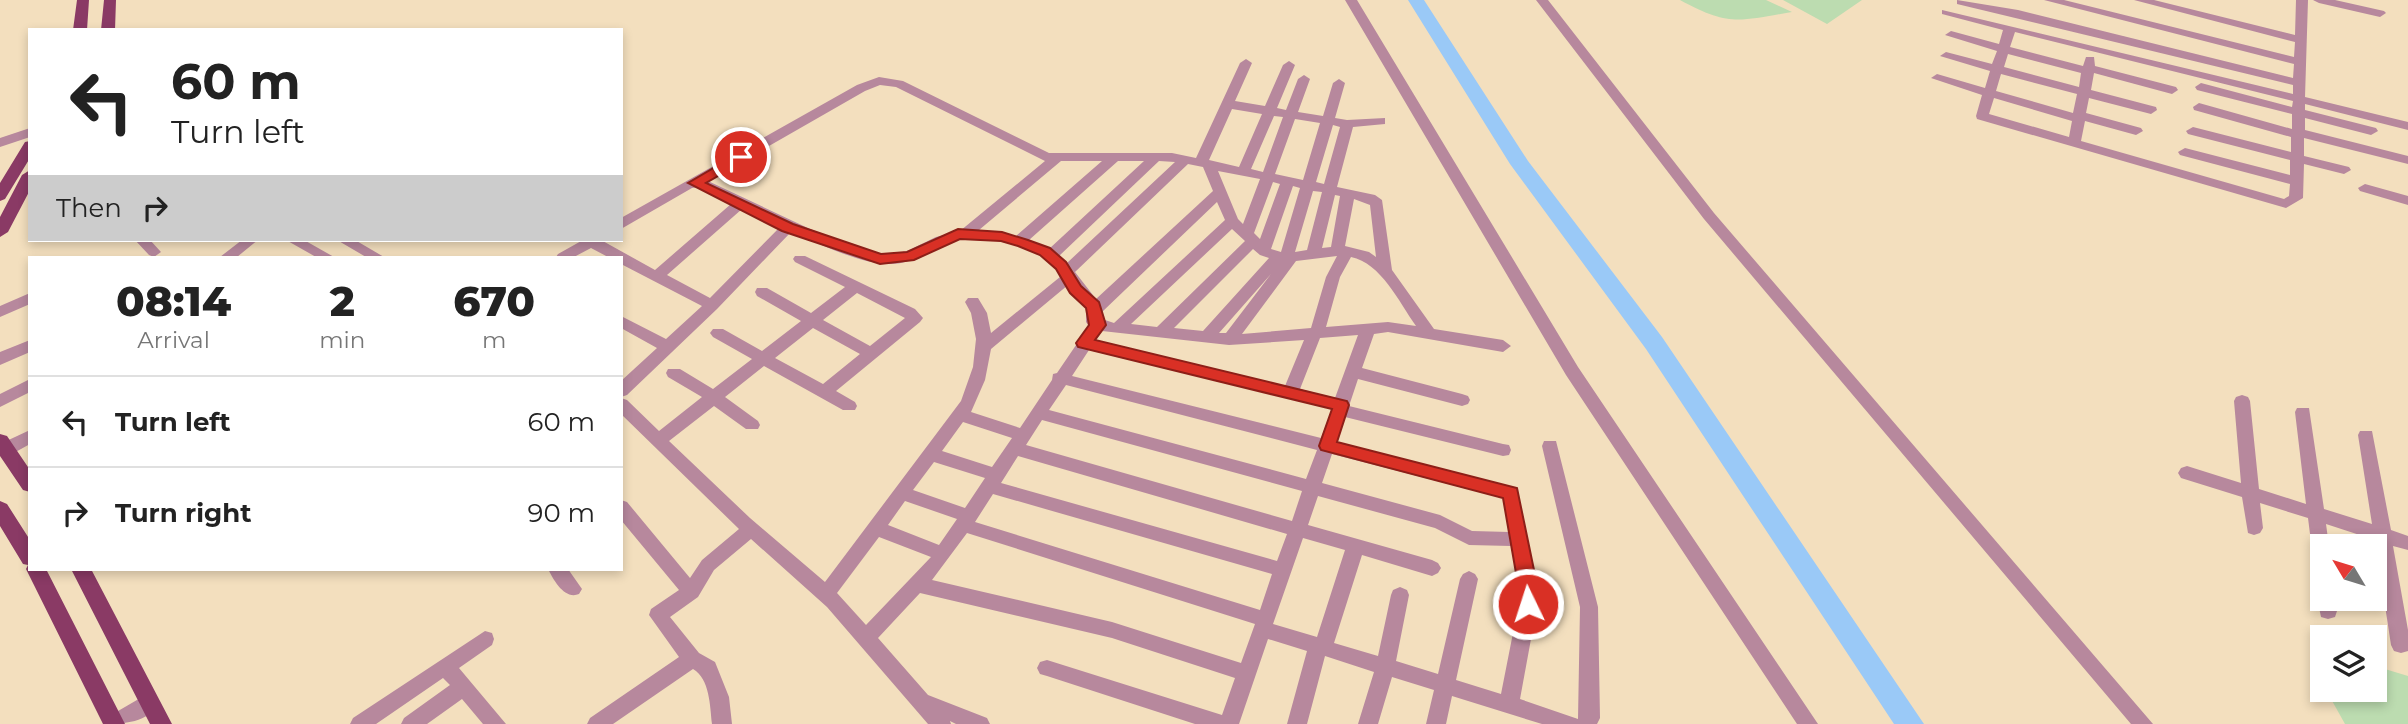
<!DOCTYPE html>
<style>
body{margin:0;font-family:Montserrat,sans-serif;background:#f6f6f6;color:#222;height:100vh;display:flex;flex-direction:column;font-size:26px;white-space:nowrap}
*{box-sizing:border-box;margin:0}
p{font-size:23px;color:#767676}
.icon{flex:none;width:38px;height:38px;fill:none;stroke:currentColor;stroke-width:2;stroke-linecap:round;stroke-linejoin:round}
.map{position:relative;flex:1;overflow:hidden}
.panel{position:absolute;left:28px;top:256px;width:595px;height:315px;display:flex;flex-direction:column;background:#fff;border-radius:0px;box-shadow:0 4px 10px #0003}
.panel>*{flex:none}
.hud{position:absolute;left:28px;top:28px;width:595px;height:214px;border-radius:0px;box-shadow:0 4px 10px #0003;background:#fff;color:#222;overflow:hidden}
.needle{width:46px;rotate:308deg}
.controls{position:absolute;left:2310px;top:534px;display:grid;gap:14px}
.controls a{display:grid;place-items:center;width:77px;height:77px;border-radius:0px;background:#fff;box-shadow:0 4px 10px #0003;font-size:35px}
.pin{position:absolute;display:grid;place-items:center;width:60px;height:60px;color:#fff;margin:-30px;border:4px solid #fff;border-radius:50%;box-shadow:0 2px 7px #0007}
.me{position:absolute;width:77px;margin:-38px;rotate:356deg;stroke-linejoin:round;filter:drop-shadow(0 0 5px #0008)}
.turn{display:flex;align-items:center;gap:24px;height:147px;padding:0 28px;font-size:32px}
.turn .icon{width:91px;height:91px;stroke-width:2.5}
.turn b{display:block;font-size:49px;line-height:60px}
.then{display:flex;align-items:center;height:66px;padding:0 28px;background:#0003;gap:14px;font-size:26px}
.eta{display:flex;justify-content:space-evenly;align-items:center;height:119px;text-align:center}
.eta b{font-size:42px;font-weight:800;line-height:49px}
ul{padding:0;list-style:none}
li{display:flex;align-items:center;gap:21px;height:91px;padding:0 28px;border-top:2px solid #e0e0e0}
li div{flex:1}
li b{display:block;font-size:26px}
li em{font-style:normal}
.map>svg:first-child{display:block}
.green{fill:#bcdcb0}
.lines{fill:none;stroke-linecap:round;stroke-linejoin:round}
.river{fill:#9ac9f7;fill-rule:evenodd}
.minor{fill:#b7889d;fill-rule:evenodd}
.major{fill:#8a3a65;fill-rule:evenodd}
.route{fill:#d93025;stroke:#8d1f18;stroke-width:2}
</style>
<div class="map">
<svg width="2408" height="724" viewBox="0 0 2408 724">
<rect width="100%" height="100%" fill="#f3dfbe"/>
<!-- green -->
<path class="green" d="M1680,0H1766L1792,12C1738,21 1730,27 1680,0Z
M1783,0H1862L1827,24Z
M2375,666L2408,676V724H2345L2326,690H2375Z"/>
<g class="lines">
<!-- river -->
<path class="river" d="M1408,0H1424L1528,161L1662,337L1924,724H1894L1646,349L1510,164Z"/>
<!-- minor -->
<path class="minor" d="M1345,0H1357L1578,367L1818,724H1797L1566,375Z
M1536,0H1548L1714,213L2153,724H2131L1704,219Z
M1957,0L2018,10L2293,78L2294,64L2044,0H2064L2294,57L2295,42L2134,0H2154L2295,35L2296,0H2308L2305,97L2408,122V130L2305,104V110L2376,128L2378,131L2371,135L2305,118V130L2408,156V164L2304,138V156L2349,167L2351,170L2344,174L2304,164L2303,198L2286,208L1977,119L1976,116L1982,95L1931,78L1937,74L1985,88L1990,71L1940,56L1946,52L1992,64L1997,51L1945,35L1951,31L1999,44L2003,30L1942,14V10L2293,94V85L1957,4ZM2015,32L2293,101L2292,107L2201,83L2195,87L2197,90L2292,114V129L2199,103L2193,107L2194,110L2291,137V152L2193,127L2186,131L2188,134L2290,160V175L2185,148L2178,152L2180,155L2290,184L2289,196L2284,199L2081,141L2085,121L2136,135L2143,131L2141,128L2086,113L2089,98L2151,114L2157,110L2156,107L2091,90L2094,73L2172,94L2178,90L2176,87L2095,66L2094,57H2086L2083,66L2010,47ZM2008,54L2081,73L2079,87L2004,67ZM2001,74L2077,94L2073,113L1996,91ZM1994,98L2072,121L2069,137L1989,114Z
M2313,0H2335L2384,11L2386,13L2380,17L2319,3Z
M1246,59L1252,63L1235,101L1265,106L1283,65L1289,61L1295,65L1277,108L1286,110L1298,79L1304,75L1310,79L1298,112L1323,116L1333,83L1339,79L1345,83L1335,118L1347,120L1385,118V124L1353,127L1337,187L1375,195L1382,200L1392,270L1434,329L1503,340L1511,346L1503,352L1388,332L1374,334L1362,368L1462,394L1468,396L1470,400L1468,404L1462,406L1358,379L1349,406L1503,444L1509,445L1511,450L1509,455L1503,456L1345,417L1336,442L1517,488L1533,569L1542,579L1520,699L1578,719L1580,607L1542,446L1544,441H1556L1598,607L1600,718L1597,724H1542L1452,696L1446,724H1426L1434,690L1392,677L1378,724H1358L1374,672L1325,656L1307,724H1287L1307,651L1268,639L1239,724H1195L1047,676L1040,674L1037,668L1040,662L1047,660L1222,715L1235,678L1112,638L920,593L878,638L928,695L987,718L990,724H956L950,721L951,724H928L827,607L751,539L714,570L698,597L670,617L699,653L715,662L729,697L732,724H712C710,706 710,679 693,669L613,724H587L590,718L679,657L649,615L651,609L679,590L621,520V500L627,502L690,578L702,560L739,529L621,414V398L627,400L659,431L702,397L668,377L666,373L668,369H680L713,389L752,359L713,337L710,333L713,329H723L762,351L801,321L757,296L755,292L757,288H767L811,313L845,287L795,262L793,259L795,256H805L915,309L923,318L920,322L836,391L855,402L857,406L855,410H843L764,366L725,397L758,421L760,425L758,429H746L714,406L669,441L750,518L825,582L961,401L973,367L976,339L971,313L965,302L968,298H978L987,313L991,333L1060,277C1048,246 984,234 954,241C931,246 914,265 889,264C860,264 818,243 791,232L717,309L627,395L621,397V381L657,348L621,328V316L666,339L702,306L621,264V257H608L591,248L574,257H556L558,254L583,240H601L655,270L731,204L699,187L692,188L621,229V218L857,85L879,77L903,81L1049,153H1172L1196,158L1240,63ZM880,85L896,87L1045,161L960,231L936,237L907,251L890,255L871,252L810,229L708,181L865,91ZM1232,109L1262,114L1239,167L1209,160ZM1274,116L1283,117L1263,172L1251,169ZM1295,119L1320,123L1303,180L1275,174ZM1333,125L1340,127L1324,184L1316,182ZM1061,161H1102L1016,236L979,230ZM1118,161H1144L1049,249L1029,240ZM1159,161L1175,162L1067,263L1059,256ZM1188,164L1203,167L1213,191L1096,299L1075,272ZM1218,171L1260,179L1243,224L1238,219ZM1273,182L1280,184L1260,239L1254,233ZM1293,186L1300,188L1281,252L1271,249ZM1313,191L1322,192L1307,250L1295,252ZM1335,195L1340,196L1331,247L1322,248ZM1354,199L1370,205L1376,257L1369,252L1345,246ZM1217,202L1225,220L1114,323L1102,319V312ZM742,209L780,227L710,298L667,275ZM1232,229L1245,241L1157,327L1131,324ZM1253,249L1260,255L1269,258L1203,331L1174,328ZM1337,256L1326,277L1311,328L1242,334L1296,261ZM1351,257C1381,263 1399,302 1416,326L1388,322L1326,327L1340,277ZM1271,274L1226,333H1219ZM1068,285L1086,308V322L1089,326L1057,373L1053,374L1052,380L1020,428L971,412L985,380L991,349ZM857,293L905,318L870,346L823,320ZM813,328L860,354L823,384L775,358ZM1102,331L1229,345L1304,340L1285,386L1096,340ZM1358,335L1335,398L1300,389L1320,338ZM1089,350L1332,409L1321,438L1072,376ZM1066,385L1317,450L1306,479L1049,410ZM1042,420L1302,491L1292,521L1026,445ZM963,422L1012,438L992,467L942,451ZM1332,454L1503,498L1509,532L1472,531L1440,515L1322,483ZM1018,456L1287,534L1277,561L1001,483ZM934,462L985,478L965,508L913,490ZM993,494L1272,574L1260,610L975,522ZM1318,496L1435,528L1469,545L1511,546L1516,573L1523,582L1501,694L1456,680L1478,579L1475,574L1469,571L1463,574L1460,579L1438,674L1396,661L1409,595L1407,590L1400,587L1393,590L1391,595L1378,656L1334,643L1362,555L1432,576L1438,573L1441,568L1438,563L1432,560L1308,525ZM905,501L957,519L939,545L888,525ZM967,533L1255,624L1241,663L1112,622L932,580ZM879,537L931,557L866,625L837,593ZM1303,538L1345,550L1317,637L1273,624Z
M30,128V137L0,147V138Z
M2365,184L2408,196V205L2360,191L2358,188Z
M135,240H150L161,252L154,257L149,255Z
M242,240H258L237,257H220Z
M286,240H304L334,257H316Z
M337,240H355L384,257H366Z
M30,293V304L0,317V306Z
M30,340V352L0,365V352Z
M30,379V392L0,407V394Z
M2242,395L2248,397L2250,401L2259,489L2306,504L2295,412L2297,408H2309L2324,509L2372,524L2358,435L2360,431H2372L2391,530L2408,536V550L2393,546L2408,630V651L2401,653L2394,651L2391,645L2375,540L2326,524L2329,546H2322V565L2316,563L2313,558L2308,518L2260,503L2263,528L2260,533L2254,535L2248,533L2242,497L2181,478L2178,473L2181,468L2187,466L2241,483L2234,401L2236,397Z
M30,430V444L12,454H0V444Z
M548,569H568L582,589L579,594C565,600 554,581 548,569Z
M2319,592H2322V598H2335L2337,611L2335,617L2328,619L2321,617L2317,598Z
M485,631L492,633L494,639L492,645L459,668L506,724H483L462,699L427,724H401L404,718L450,685L443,678L376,724H350L353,718Z
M149,693L156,696L159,702C149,723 123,724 103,724L106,718Z"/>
<!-- major -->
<path class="major" d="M77,0H89L87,30H73Z
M104,0H116L115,30H101Z
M30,141V158L5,199L0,201V183L25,142Z
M30,170V190L8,232L0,237V217L22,175Z
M0,434L7,436L30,470V492L23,490L0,456Z
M0,501L7,504L30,540V569H46L125,724H103L26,569L28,565L23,564L0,526Z
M71,569H91L172,724H150Z"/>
</g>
<!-- route -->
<path class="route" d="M741,152L748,157L746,160L706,183L793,224L881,254L907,252L958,229L1002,232L1028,240L1050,248L1066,262L1081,286L1099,302L1106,325L1095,340L1347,401L1349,405L1337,442L1517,488L1534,570L1542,579L1534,610H1521L1518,604L1523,582L1516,573L1503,498L1321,450L1319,446L1332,409L1078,347L1076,343L1089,325L1086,308L1070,293L1056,269L1040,255L1018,246L1001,241L960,239L914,260L880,264L782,231L688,183Z"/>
</svg>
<div class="controls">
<a><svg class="needle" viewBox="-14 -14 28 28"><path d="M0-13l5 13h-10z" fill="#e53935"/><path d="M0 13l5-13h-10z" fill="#767676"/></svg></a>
<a><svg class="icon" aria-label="layers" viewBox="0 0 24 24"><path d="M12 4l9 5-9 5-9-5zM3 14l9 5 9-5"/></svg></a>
</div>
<div class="pin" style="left:741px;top:157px;background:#d93025"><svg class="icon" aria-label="arrive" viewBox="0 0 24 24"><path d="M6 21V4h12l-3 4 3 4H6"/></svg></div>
<svg class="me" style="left:1528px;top:604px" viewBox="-20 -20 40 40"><circle r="17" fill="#d93025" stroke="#fff" stroke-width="3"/><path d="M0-11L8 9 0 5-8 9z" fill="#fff"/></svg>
<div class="hud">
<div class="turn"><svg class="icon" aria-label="left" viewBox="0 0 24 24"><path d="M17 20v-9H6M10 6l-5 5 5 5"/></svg><div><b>60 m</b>Turn left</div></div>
<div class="then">Then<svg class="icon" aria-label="right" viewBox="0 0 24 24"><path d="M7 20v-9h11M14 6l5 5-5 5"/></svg></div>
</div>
<section class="panel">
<div class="eta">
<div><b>08:14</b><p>Arrival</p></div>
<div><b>2</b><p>min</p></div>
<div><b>670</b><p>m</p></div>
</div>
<ul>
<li><svg class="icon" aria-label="left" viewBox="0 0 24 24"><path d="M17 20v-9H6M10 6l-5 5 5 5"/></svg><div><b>Turn left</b></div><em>60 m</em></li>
<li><svg class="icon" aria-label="right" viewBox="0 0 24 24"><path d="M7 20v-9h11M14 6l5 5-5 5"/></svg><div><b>Turn right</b></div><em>90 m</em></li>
</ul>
</section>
</div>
